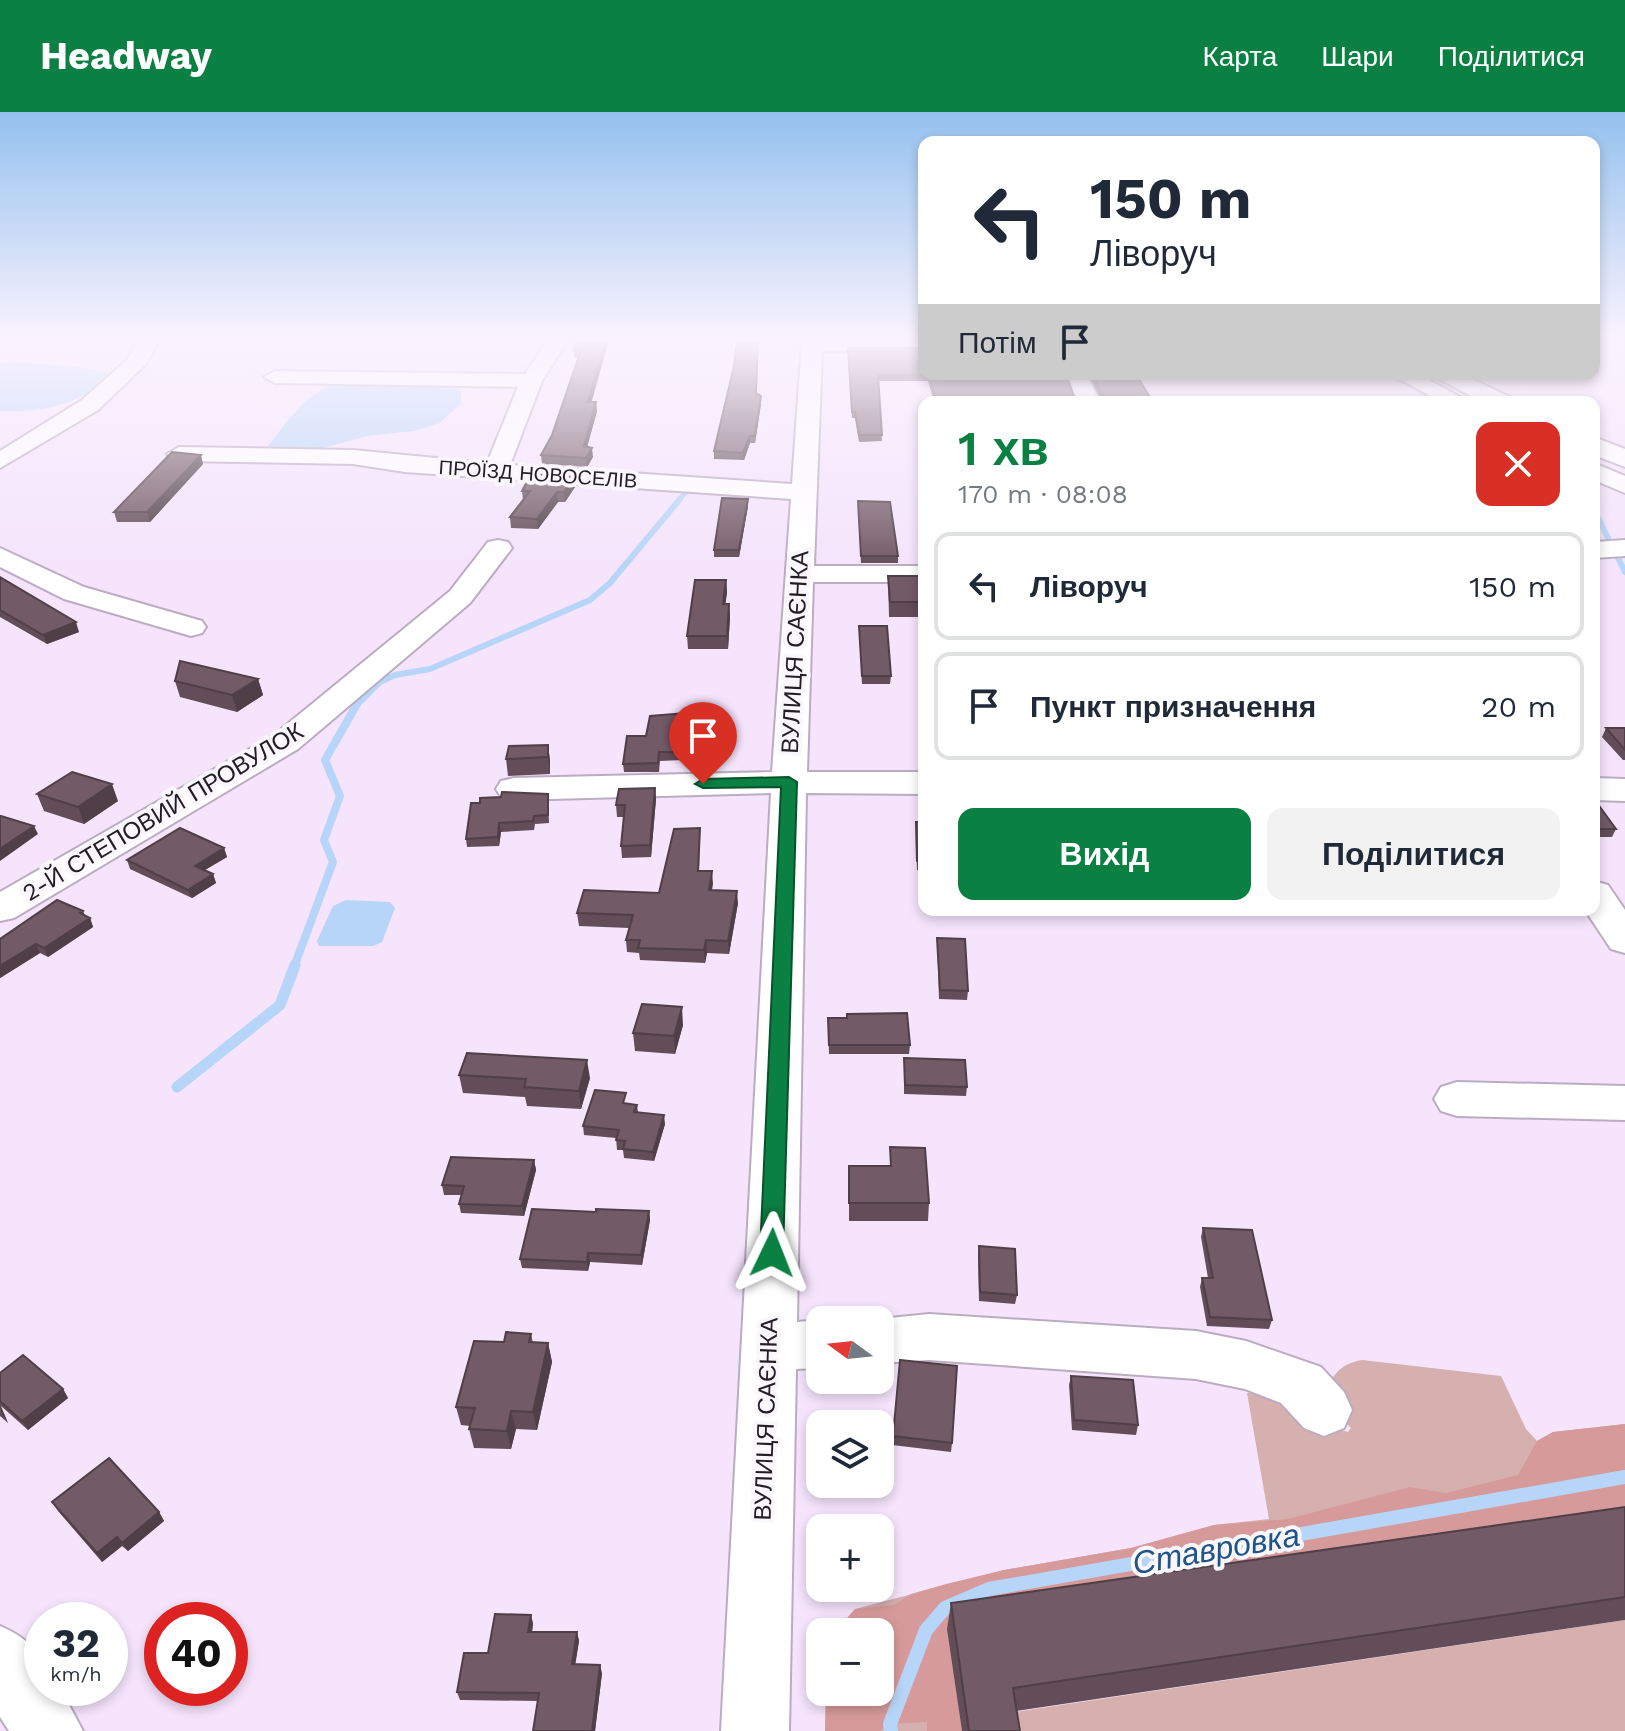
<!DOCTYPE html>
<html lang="uk">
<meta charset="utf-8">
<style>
body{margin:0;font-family:"Work Sans",sans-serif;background:#f2f2f3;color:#1f2937;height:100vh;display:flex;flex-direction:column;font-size:30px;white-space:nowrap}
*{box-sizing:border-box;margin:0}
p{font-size:26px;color:#747a83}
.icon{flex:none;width:44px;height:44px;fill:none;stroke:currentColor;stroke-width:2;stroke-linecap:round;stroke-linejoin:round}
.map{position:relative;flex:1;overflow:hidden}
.drawer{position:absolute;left:918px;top:284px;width:682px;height:520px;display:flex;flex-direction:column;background:#fff;border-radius:16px;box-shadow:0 4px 12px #0003}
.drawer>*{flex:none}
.banner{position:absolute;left:918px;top:24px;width:682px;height:244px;border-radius:16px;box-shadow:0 4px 12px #0003;background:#fff;color:#1f2937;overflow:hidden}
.needle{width:52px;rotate:285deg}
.controls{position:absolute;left:806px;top:1194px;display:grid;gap:16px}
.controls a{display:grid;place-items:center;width:88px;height:88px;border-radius:16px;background:#fff;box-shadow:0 4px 12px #0003;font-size:40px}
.speed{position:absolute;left:24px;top:1490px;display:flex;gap:16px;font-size:40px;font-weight:700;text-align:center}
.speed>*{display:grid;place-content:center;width:104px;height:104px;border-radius:50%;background:#fff;box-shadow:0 4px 12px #0003;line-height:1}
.speed small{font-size:20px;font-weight:400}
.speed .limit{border:12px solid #d22;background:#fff;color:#111}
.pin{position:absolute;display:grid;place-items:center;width:68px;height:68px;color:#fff;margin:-82px -34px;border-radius:50% 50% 50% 0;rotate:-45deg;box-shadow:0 0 8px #0007}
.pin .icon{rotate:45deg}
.me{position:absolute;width:88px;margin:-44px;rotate:2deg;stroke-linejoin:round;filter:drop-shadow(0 0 6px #0008)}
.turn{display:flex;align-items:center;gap:28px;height:168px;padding:0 40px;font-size:36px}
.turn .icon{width:104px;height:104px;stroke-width:2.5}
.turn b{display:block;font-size:56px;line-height:68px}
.then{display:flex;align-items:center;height:76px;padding:0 40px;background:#0003;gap:16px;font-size:30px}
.round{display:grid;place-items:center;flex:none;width:84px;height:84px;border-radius:16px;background:#f2f2f3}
.overview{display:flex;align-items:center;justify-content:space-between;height:136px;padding:0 40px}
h1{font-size:48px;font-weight:600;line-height:60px;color:#0b8043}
.action{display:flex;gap:16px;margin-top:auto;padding:16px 40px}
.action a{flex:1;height:92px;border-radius:16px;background:#0b8043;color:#fff;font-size:32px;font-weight:600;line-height:92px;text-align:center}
.action a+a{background:#f2f2f3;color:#1f2937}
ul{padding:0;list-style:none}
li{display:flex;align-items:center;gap:24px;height:108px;margin:0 16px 12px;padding:0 24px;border:4px solid #e0e1e3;border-radius:16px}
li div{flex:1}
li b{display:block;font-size:30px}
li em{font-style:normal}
header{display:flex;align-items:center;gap:48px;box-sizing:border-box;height:112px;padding:0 40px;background:#0b8043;color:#fff}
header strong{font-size:38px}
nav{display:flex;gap:44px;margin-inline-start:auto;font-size:28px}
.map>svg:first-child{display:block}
.green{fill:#d6afaf}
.forest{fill:#d79a9a}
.water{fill:#b7d5f8}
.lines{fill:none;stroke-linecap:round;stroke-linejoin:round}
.stream-far4{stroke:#b7d5f8;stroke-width:5}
.stream-far3{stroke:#b7d5f8;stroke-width:6}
.stream-far2{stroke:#b7d5f8;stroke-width:8}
.stream-far1{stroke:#b7d5f8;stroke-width:11}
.stream{stroke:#b7d5f8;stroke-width:14}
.minor-casing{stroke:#bbacc2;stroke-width:4}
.major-casing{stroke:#bbacc2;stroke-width:4}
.minor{fill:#fff;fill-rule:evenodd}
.major{fill:#fff;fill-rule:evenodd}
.wall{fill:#624d58}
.shaded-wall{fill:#503f47}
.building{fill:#725a66;stroke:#503f47;stroke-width:2}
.route{fill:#0b8043;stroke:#07532c;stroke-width:2}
.labels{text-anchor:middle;stroke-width:8;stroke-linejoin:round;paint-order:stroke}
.far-street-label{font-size:20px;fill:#231d25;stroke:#faf7fc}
.street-label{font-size:24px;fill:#231d25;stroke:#faf7fc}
.near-water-label{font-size:32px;font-style:italic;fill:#205388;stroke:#faf7fc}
</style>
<header>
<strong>Headway</strong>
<nav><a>Карта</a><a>Шари</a><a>Поділитися</a></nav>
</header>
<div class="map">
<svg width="1625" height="1619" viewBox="0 0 1625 1619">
<rect width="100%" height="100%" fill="#f5e4fc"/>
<!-- green -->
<path class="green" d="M1362,1248L1501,1264L1526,1317L1537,1329L1553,1320L1625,1312V1419L948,1517L962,1619H825L826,1580H880V1520H835L855,1497L1004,1458L1131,1436L1214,1413L1269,1407L1247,1281C1283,1276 1313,1311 1348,1320L1351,1316L1322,1286C1332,1265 1338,1252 1362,1248Z
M1625,1508V1619H1011L1008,1601Z"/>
<!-- forest -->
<path class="forest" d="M1625,1312V1419L948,1517L962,1619H927V1610L890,1612L880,1619H825L826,1580H880V1520H835L855,1497L894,1493L911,1482L946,1472L1004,1458L1131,1436L1214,1413L1288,1407L1410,1375L1446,1381L1518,1363L1537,1329L1553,1320Z"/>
<!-- water -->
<path class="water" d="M10,250L75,254L107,261L104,270C72,295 40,300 0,299V252Z
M337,271L448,272L461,278V291L440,311L414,319L367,324L309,340L268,334C289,308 304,282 337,271Z
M346,788L390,790L395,796L382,830L373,834H319L317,829L333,794Z"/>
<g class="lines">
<!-- stream-far4 -->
<path class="stream-far4" d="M1388,262L1444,290
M678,389L686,380"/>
<!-- stream-far3 -->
<path class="stream-far3" d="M1594,398L1625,460
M356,594L380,570L395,563L430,557L590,488L610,471L680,387"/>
<!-- stream-far2 -->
<path class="stream-far2" d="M294,855L333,750L324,728L340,684L325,648L357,592"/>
<!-- stream-far1 -->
<path class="stream-far1" d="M177,975L280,893L295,853"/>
<!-- stream -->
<path class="stream" d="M891,1619L890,1612L926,1518L945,1496L989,1477L1625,1365"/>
<!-- minor casing -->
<g class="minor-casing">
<path id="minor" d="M138,228H160L145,253L98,298L0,356V339L82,288L128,247Z
M548,228H568L542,269L510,353L792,372L802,228H924V239H822L814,454H924V470H813L807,660H924V682L806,681L797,1210L820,1208V1256L796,1257L789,1619H721L771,681L514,688L501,685L496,677L501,669L514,666L772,660L791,387L405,360L353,352L179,349L167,342L179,335L353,338L487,351L518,275L275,271L264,265L275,259L525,262Z
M1066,262H1086L1100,290H1078Z
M1391,262H1418L1469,290H1441Z
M1594,351L1625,364V381L1594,368Z
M498,428L508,430L512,436L470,491L298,637L14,806L0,809V780L274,623L450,479L488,430Z
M1625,428V444L1594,446V430Z
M0,436L84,475L202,509L206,515L202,521L191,524L64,487L0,455Z
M1594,666L1625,667V689L1594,688Z
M1594,769L1608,773L1625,798V841L1611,837L1585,798H1594Z
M1457,970L1625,974V1008L1457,1004L1441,999L1434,987L1441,975Z
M929,1202L1196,1219L1246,1229L1321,1255L1344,1280L1352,1298L1344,1316L1324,1324L1304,1316L1281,1291L1245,1277L1196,1267L929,1248L880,1251V1208H870Z
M0,1514C32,1528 42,1541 42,1576H60L83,1619H9L0,1605Z"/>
</g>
<!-- major casing -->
<g class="major-casing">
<path id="major" d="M1430,262H1461L1510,285L1513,290H1482Z
M1594,325L1625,337V355L1594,343Z"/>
</g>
<!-- minor -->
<use href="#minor" class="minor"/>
<!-- major -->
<use href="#major" class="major"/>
</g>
<!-- wall -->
<path class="wall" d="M609,228L591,290L597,299L587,335L593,345L587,355L542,352L541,343L552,323L578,246H575L574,238Z
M848,242L1076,290H934L928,269H878L882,329L859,330L855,306H852Z
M734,254L756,281L761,284V291L755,331H750L744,348L714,347V339Z
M1088,262H1131L1153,290H1102Z
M203,352L150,410H117L114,400Z
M575,375L565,390H558L538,417L511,416L510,405L523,388L522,379Z
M748,394L739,445H714V438Z
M858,396L898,444V451H861Z
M888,464L924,484V505H889Z
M0,465L79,520L47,532L0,505Z
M726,468L727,480L725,492H729L730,505L728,537H688L687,524Z
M859,514L891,564L890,572H862Z
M258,567L263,583L237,600L180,585L175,569Z
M686,601V609L682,648L660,649L659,660H624L623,652L646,624Z
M1606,616H1625V648H1623L1602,625Z
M548,633L550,649V662L508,664L506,647Z
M655,676L656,687L651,745L622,746L621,734L624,705H617L616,693Z
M37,682L118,689L84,712L44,699Z
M548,682L549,711L535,712L534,718L501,720L499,734L467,735L466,727Z
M1594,691L1616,717L1612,725H1594Z
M916,710H924V758H917Z
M700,716L699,759H712V778L738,791L729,842L707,841L705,851L640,848L639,841L627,840L626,828L629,816L579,814L577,801L659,781Z
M224,736L227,745L205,758L213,762L216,771L192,786L130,757L127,748Z
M85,804L90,806L93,815L48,845L40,841L0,866V827Z
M937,826L968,879L967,888L939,887Z
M828,906L910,933L909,942H829Z
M683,913L675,942L635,939L633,921Z
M904,946L967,975L966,984L904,982Z
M459,963L590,966L581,997L527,994L525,985L463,981Z
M627,991L637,993L638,1000L665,1012L654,1049L624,1046L623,1038H617L616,1026L584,1023L583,1014Z
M890,1035L929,1091L928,1109H849V1054H890Z
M534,1048L536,1058L524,1104L461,1101L459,1092L461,1083H444L442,1073Z
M649,1099L650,1108L642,1153L590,1150L588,1159L522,1156L520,1147L596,1100Z
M1203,1116L1272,1208L1269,1217L1207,1214L1200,1175L1202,1166H1208L1201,1125Z
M979,1134L1017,1183L1015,1192L979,1189L978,1144Z
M531,1222L533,1231H548L552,1250L537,1318L516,1317L511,1337L474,1336L469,1317L470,1314L461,1313L456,1295L504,1230Z
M900,1248L952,1331L951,1340L892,1333Z
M0,1261L63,1277L68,1286L28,1318L1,1294L8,1311L0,1304Z
M1071,1264L1138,1313L1136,1323L1072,1318L1069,1273Z
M828,1372H857V1386H828Z
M52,1390L159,1400L164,1409L128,1439L122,1434L102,1450L58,1399Z
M1625,1395V1508L1016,1599L1020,1619H962L947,1517L951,1491Z
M533,1511L532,1520H577L579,1529L575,1552L602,1561L595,1619H533L538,1589L460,1588L457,1580Z"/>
<!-- shaded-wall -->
<path class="shaded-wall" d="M606,228H609L589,299L588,290Z
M761,284V291L755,331V324Z
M596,290L597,299L585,343L584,334Z
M750,324V331L744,348L743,341Z
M592,336L593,345L587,355L586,346Z
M201,343L203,352L150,410L147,400Z
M574,365L575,375L565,390L564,380Z
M557,380L558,390L538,417L537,407Z
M748,387V394L739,445V438Z
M726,468L727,480L724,505L723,492Z
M729,492L730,505L728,537L727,524Z
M76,510L79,520L47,532L43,523Z
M258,567L263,583L237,600L232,583Z
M686,601V609L682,648L681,640Z
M548,633L550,649V662L548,645Z
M112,672L118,689L84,712L78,695Z
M655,676L656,687L651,745L650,733Z
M499,711L501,720L499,734L498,725Z
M34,714L38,722L0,749V737Z
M224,736L227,745L198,762L195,754Z
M712,759L713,772L710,790L709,778Z
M213,762L216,771L192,786L188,778Z
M737,779L738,791L729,842L728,829Z
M83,799L87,808L90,806L93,815L48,845L44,836Z
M706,828L707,841L705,851L704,838Z
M36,832L40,841L0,866V854Z
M682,895L683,913L675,942L674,924Z
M587,948L590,966L581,997L579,979Z
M664,1003L665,1012L654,1049L653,1040Z
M534,1048L536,1058L524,1104L522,1094Z
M649,1099L650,1108L642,1153L641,1143Z
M588,1141L590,1150L588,1159L587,1150Z
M548,1231L552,1250L537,1318L533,1300Z
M63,1277L68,1286L28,1318L22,1309Z
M0,1293L8,1311L2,1302Z
M511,1299L516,1317L511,1337L507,1319Z
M159,1400L164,1409L128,1439L122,1431Z
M117,1425L122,1434L102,1450L97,1441Z
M531,1503L533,1511L531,1528L528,1520Z
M577,1520L579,1529L574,1561L572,1552Z
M600,1553L602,1561L595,1619H592Z"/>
<!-- building -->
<path class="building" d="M576,228H606L588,290H596L584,334L592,336L586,346L541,343L552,323L581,238H574Z
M737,228H758L756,281L761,284L755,324H750L743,341L714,339L734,254Z
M848,236H924V262H1066L1076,290H937L929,263H878L882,323H859L855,300H852Z
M1092,262H1131L1133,264H1137L1153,290H1106Z
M172,340L201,343L147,400H114Z
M531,362L574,365L564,380H557L537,407L510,405L530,379H522Z
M722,386L748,387L739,438H714Z
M858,389L890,390L898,444H861Z
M888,464H922L924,490H890Z
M0,465L76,510L43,523L0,498Z
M695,468H726L723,492H729L727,524H687Z
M859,514H887L891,564H862Z
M180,549L258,567L232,583L175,569Z
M686,601L681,640H659L658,651L623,652L627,624H646L650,604Z
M1606,616H1625V638Z
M548,633V645L506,647L509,634Z
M72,660L112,672L78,695L37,682Z
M655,676L650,733L621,734L625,693H616L619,677Z
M502,680L548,682V703L534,704L533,709L499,711L498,725L466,727L471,691H480V686L501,685Z
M1594,691H1597L1616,717H1594Z
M0,704H1L34,714L0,737Z
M916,710H924V750L917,749Z
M180,716L224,736L195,754L213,762L188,778L127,748Z
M700,716L698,759H712L709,778L737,779L728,829L706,828L704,838L638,836L640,828H626L633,803L577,801L584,778L659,781L674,717Z
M57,788L83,799L80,801L90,806L44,836L36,832L0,854V827Z
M937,826L965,827L968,879L940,878Z
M642,892L682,895L674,924L633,921Z
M907,901L910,933H829L828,906H847V902Z
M467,941L587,948L579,979L524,975L526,967L459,963Z
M904,946L965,948L967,975L905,973Z
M595,978L626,981L623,991L637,993L634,1000L664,1003L653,1040L623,1037L625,1029L616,1028L619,1018L583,1014Z
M890,1035L925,1036L929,1091H849V1054H891Z
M451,1045L534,1048L522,1094L459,1092L464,1074L442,1073Z
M532,1097L596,1100V1097L649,1099L641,1143L588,1141L587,1150L520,1147Z
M1203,1116L1252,1118L1272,1208L1210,1205L1202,1166H1213Z
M979,1134L1015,1137L1017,1183L980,1180Z
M506,1220L531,1222L529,1230L548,1231L533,1300L511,1299L507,1319L469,1317L475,1296L456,1295L474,1229L504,1230Z
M23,1243L63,1277L22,1309L0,1289V1261Z
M900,1248L957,1254L952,1331L893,1324Z
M1071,1264L1133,1268L1138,1313L1074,1308Z
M109,1346L159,1400L122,1431L117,1425L97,1441L52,1390Z
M828,1372H857V1377H828Z
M1625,1395V1485L1013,1576L1020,1619H969L951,1491Z
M495,1502L531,1503L528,1520H577L572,1552L600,1553L592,1619H533L539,1581L457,1580L464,1541H488Z"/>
<!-- sky -->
<linearGradient id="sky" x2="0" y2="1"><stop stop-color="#94c1ee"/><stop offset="0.5" stop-color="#faf3fe"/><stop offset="1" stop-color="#faf3fe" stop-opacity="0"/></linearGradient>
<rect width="1625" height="455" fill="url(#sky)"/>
<!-- route -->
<path class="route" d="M789,665L797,670L783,1141L780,1148H763L760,1141L781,675L703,676L695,672L703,667Z"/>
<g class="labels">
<!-- far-street labels -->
<g class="far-street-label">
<text transform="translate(538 362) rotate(4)" y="7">ПРОЇЗД НОВОСЕЛІВ</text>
</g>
<!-- street labels -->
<g class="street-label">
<text transform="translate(795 540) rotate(-87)" y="8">ВУЛИЦЯ САЄНКА</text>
<text transform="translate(163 700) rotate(-31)" y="8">2-Й СТЕПОВИЙ ПРОВУЛОК</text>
<text transform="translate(766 1307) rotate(-88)" y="8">ВУЛИЦЯ САЄНКА</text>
</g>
<!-- near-water labels -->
<g class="near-water-label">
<text transform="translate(1216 1437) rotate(-10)" y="11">Ставровка</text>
</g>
</g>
</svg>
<div class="controls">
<a><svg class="needle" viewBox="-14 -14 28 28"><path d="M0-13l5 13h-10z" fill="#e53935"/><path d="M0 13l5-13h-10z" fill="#747a83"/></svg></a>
<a><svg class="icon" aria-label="layers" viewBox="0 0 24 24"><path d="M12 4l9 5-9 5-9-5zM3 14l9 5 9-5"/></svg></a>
<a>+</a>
<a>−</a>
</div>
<div class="speed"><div>32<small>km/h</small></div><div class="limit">40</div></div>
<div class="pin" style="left:703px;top:672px;background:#d93025"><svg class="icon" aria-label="arrive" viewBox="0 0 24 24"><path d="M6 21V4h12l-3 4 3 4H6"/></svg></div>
<svg class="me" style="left:772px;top:1141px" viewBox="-20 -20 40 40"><path d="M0-17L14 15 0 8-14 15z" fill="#0b8043" stroke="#fff" stroke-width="4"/></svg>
<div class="banner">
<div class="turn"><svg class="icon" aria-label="left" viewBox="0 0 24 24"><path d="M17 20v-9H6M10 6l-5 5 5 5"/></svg><div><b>150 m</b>Ліворуч</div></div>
<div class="then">Потім<svg class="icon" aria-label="arrive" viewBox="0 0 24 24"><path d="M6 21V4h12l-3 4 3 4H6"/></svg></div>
</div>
<section class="drawer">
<div class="overview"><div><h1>1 хв</h1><p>170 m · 08:08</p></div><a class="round" style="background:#d93025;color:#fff"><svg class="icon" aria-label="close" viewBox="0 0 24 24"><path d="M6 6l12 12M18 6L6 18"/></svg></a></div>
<ul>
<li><svg class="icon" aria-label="left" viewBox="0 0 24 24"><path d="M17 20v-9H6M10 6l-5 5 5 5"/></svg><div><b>Ліворуч</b></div><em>150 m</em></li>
<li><svg class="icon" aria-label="arrive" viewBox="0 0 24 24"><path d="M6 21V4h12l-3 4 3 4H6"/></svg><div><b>Пункт призначення</b></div><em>20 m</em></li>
</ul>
<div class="action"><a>Вихід</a><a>Поділитися</a></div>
</section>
</div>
